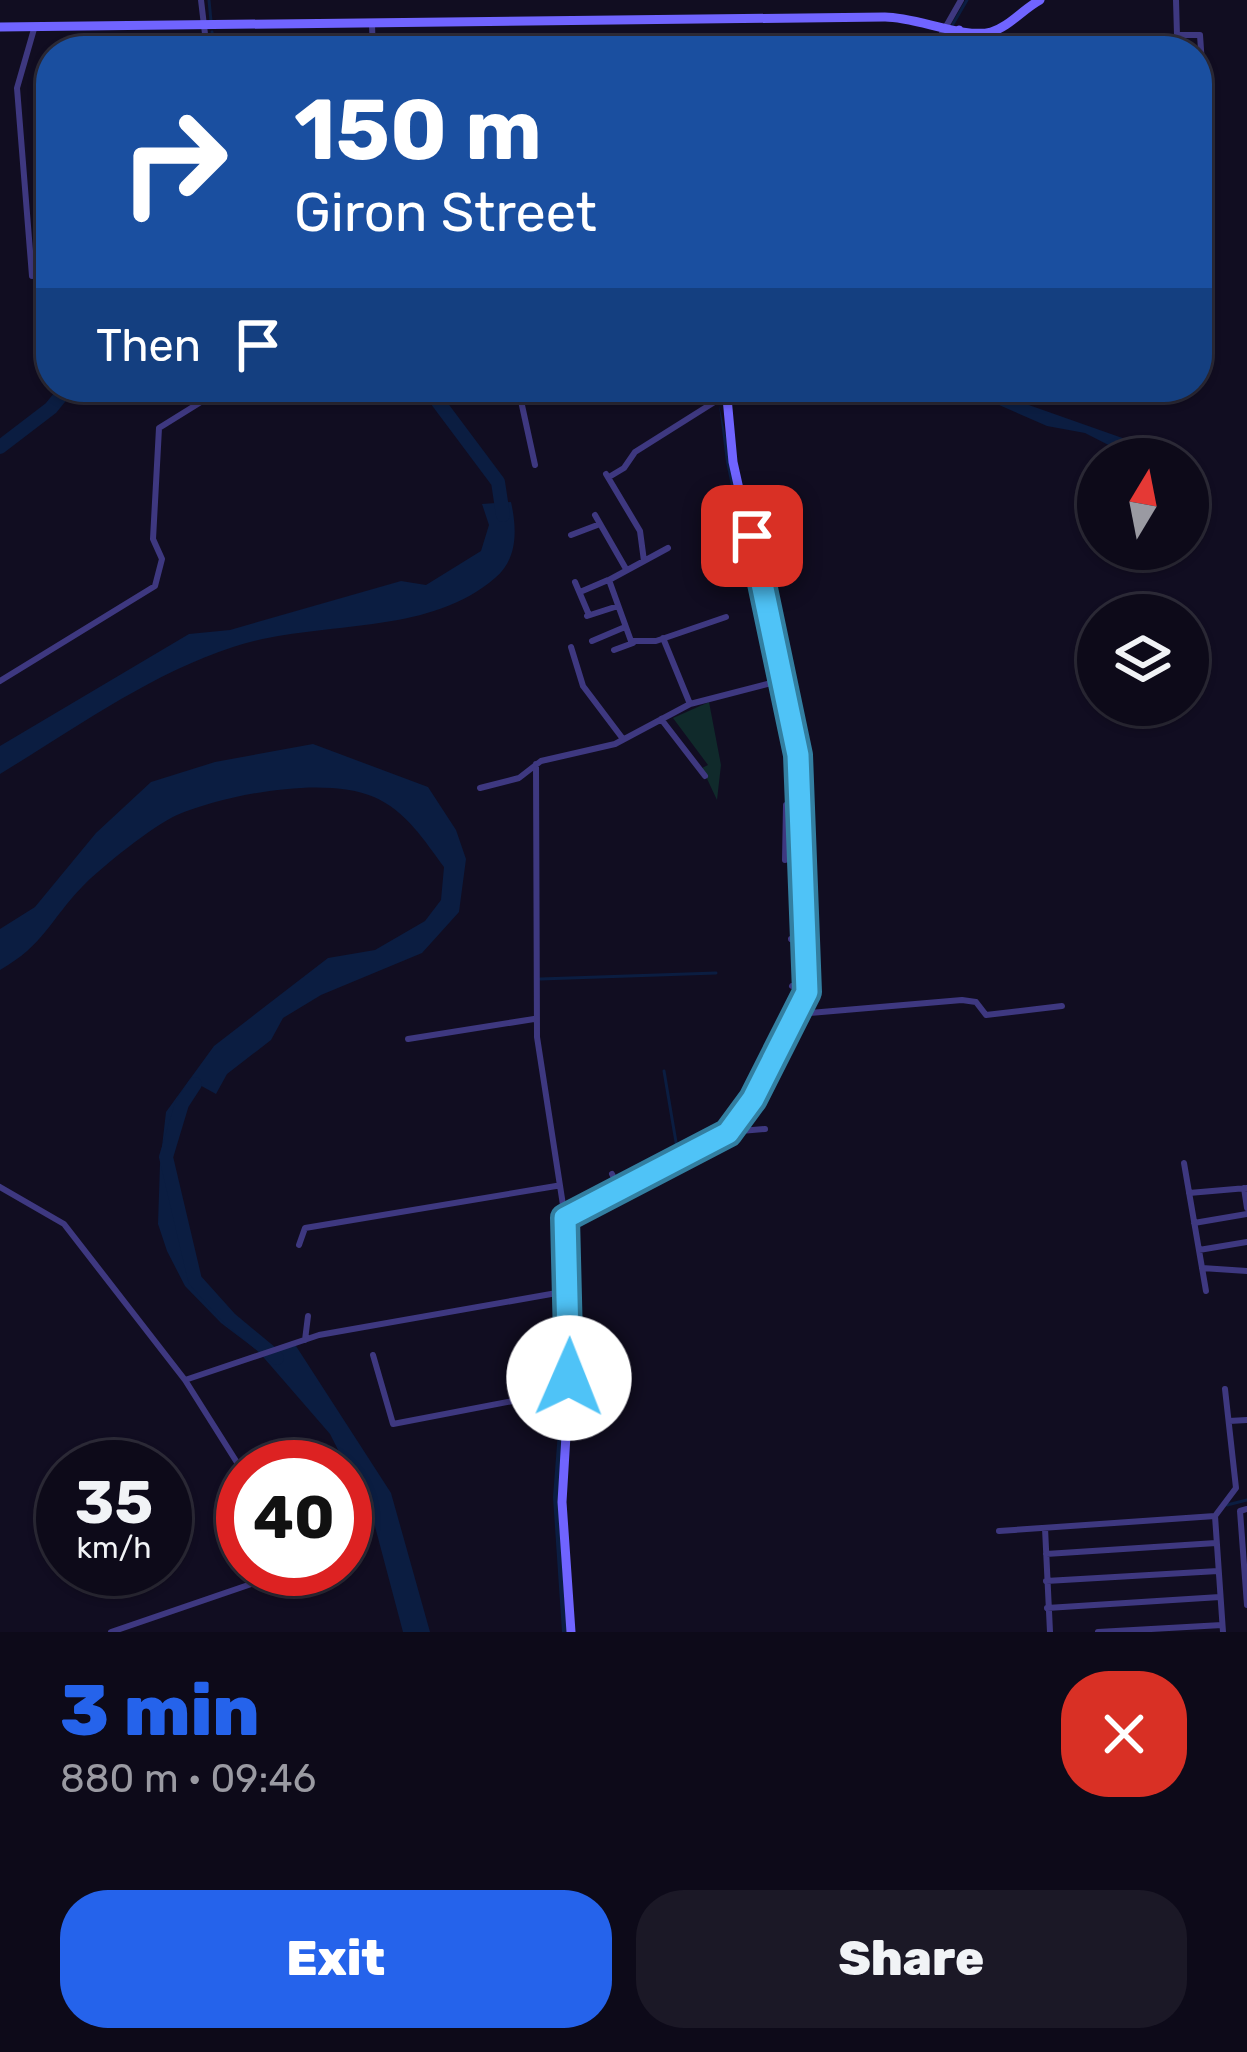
<!DOCTYPE html>
<meta charset="utf-8">
<style>
body{margin:0;font-family:Rubik,sans-serif;background:#1b1826;color:#f1f3f6;height:100vh;display:flex;flex-direction:column;font-size:45px;white-space:nowrap}
*{box-sizing:border-box;margin:0}
p{font-size:39px;color:#9a9aa2}
.icon{flex:none;width:66px;height:66px;fill:none;stroke:currentColor;stroke-width:2;stroke-linecap:round;stroke-linejoin:round}
.map{position:relative;height:1632px;overflow:hidden}
.side{display:flex;flex-direction:column;background:#0d0a19;flex:1}
.side>*{flex:none}
.hud{position:absolute;left:36px;top:36px;width:1176px;height:366px;border-radius:48px;box-shadow:0 3px 9px #0004,0 0 0 3px #2d2b38;background:#1a4fa0;color:#fff;overflow:hidden}
.needle{width:78px;rotate:10deg}
.controls{position:absolute;left:1077px;top:438px;display:grid;gap:24px}
.controls a{display:grid;place-items:center;width:132px;height:132px;border-radius:50%;background:#0d0a19;box-shadow:0 3px 9px #0004,0 0 0 3px #2d2b38;font-size:60px}
.speed{position:absolute;left:36px;top:1440px;display:flex;gap:24px;font-size:60px;font-weight:700;text-align:center}
.speed>*{display:grid;place-content:center;width:156px;height:156px;border-radius:50%;background:#0d0a19;box-shadow:0 3px 9px #0004,0 0 0 3px #2d2b38;line-height:1}
.speed small{font-size:30px;font-weight:400}
.speed .limit{border:18px solid #d22;background:#fff;color:#111}
.pin{position:absolute;display:grid;place-items:center;width:102px;height:102px;color:#fff;margin:-51px;border-radius:24px;box-shadow:0 6px 18px #0006}
.me{position:absolute;width:132px;margin:-66px;rotate:1deg;stroke-linejoin:round;filter:drop-shadow(0 0 9px #0008)}
.turn{display:flex;align-items:center;gap:42px;height:252px;padding:0 60px;font-size:54px}
.turn .icon{width:156px;height:156px;stroke-width:2.5}
.turn b{display:block;font-size:84px;line-height:102px}
.then{display:flex;align-items:center;height:114px;padding:0 60px;background:#0003;gap:24px;font-size:45px}
.round{display:grid;place-items:center;flex:none;width:126px;height:126px;border-radius:48px;background:#1b1826}
.head{display:flex;align-items:center;justify-content:space-between;height:204px;padding:0 60px}
h1{font-size:72px;font-weight:800;line-height:90px;color:#2563eb}
.button{display:flex;gap:24px;margin-top:auto;padding:24px 60px}
.button a{flex:1;height:138px;border-radius:48px;background:#2563eb;color:#fff;font-size:48px;font-weight:800;line-height:138px;text-align:center}
.button a+a{background:#1b1826;color:#f1f3f6}
.map>svg:first-child{display:block}
.green{fill:#102a2b}
.water{fill:#0b1d41}
.lines{fill:none;stroke-linecap:round;stroke-linejoin:round}
.stream{stroke:#0b1d41;stroke-width:3}
.river{stroke:#0b1d41;stroke-width:14}
.street{stroke:#3e3880;stroke-width:6}
.secondary{stroke:#7064ff;stroke-width:9}
.route-casing{stroke:#337fa1;stroke-width:30}
.route{stroke:#4fc3f7;stroke-width:21}
</style>
<div class="map">
<svg width="1247" height="1632" viewBox="0 0 1247 1632">
<rect width="100%" height="100%" fill="#110d21"/>
<!-- green -->
<path class="green" d="M709,702L721,765L717,800L702,768L708,765L673,718Z"/>
<!-- water -->
<path class="water" d="M928,387H978L1182,459H1136L1085,433L1047,426L983,398Z
M719,405L793,744L807,977L765,1073L722,1134L561,1214L568,1351L559,1519L567,1632H562L553,1497L564,1354L554,1208L718,1134L791,1005L797,959L791,769L726,462Z
M511,502C517,529 518,559 495,578C426,638 316,619 233,647C150,674 74,729 0,774V746L189,634L230,630L401,581L426,585L481,551L489,525L482,504Z
M313,744L428,787L456,830L466,859L459,912L422,953L321,995L283,1018L271,1040L227,1074L216,1094L196,1083C157,1140 166,1215 194,1277C208,1308 247,1333 273,1355L292,1341L296,1346L391,1493L430,1632H403L373,1519L330,1434L258,1351L221,1323L185,1286L167,1251L158,1224L160,1164L166,1112L214,1046L328,958L375,950L425,921L441,900L444,867C424,840 406,811 374,797C324,775 225,795 177,815C154,825 100,868 82,887C50,920 44,945 0,970V929L35,907L96,833L151,782L215,762Z"/>
<g class="lines">
<!-- stream -->
<path class="stream" d="M209,0L211,21
M953,24L967,0
M212,32L215,51
M939,51L949,31
M721,400V387
M540,979L716,973
M664,1071L678,1154
M1227,1505L1247,1500"/>
<!-- river -->
<path class="river" d="M427,387L498,482L503,515
M0,447L51,408L68,387
M195,1084L182,1104L166,1157L195,1280L230,1319L277,1358"/>
<!-- street -->
<path class="street" d="M201,0L207,51
M1176,0L1177,35H1200L1212,211
M372,25L373,51
M932,51L961,0
M32,276L17,88L34,29
M518,387L535,465
M606,474L640,531L644,561
M609,477L624,468L635,452L716,401H726
M595,515L626,569
M571,535L600,524
M712,539L748,526
M668,548L609,580L631,641H656L726,617
M575,582L589,615
M580,592L608,580
M587,616L618,606
M663,638L690,704
M592,641L625,627
M571,647L583,686L623,739
M614,650L633,643
M0,681L155,586L162,559L153,539L159,428L225,387
M661,719L705,776
M536,764L537,1037L565,1218
M480,788L519,778L541,761L615,744L690,704L783,680
M785,860L786,805H800
M791,939L807,938
M792,986L807,992
M798,1014L962,1000L976,1002L986,1015L1062,1006
M408,1039L534,1019
M729,1132L765,1129
M1184,1163L1206,1291
M612,1174L619,1188
M0,1187L64,1224L185,1380L319,1335L568,1291
M1244,1188L1247,1208
M1189,1193L1247,1188
M1194,1223L1247,1214
M299,1245L305,1228L556,1186
M1199,1250L1247,1242
M1202,1268L1247,1271
M305,1340L308,1316
M373,1355L393,1424L533,1397L531,1373L550,1369L553,1357L571,1356
M553,1376L569,1378
M185,1380L243,1472
M1229,1421L1247,1420
M1247,1509L1240,1511L1247,1605
M1215,1516L1223,1632
M1045,1528L1050,1632
M999,1531L1215,1516L1236,1488L1225,1389
M1046,1554L1216,1543
M1046,1581L1218,1571
M1047,1608L1220,1597
M111,1632L263,1580L269,1569
M1098,1632L1222,1625"/>
<!-- secondary -->
<path class="secondary" d="M0,27L885,17C916,17 964,39 991,32C1009,27 1023,9 1040,0
M947,51L959,30
M571,1632L562,1502L572,1336L565,1218L728,1133C757,1101 802,1022 808,980L798,755L733,462L726,387"/>
</g>
<g class="lines">
<!-- route casing -->
<g class="route-casing">
<path id="route" d="M569,1378L565,1218L728,1133L753,1099L807,992L798,755L752,536"/>
</g>
<!-- route -->
<use href="#route" class="route"/>
</g>
</svg>
<div class="controls">
<a><svg class="needle" viewBox="-14 -14 28 28"><path d="M0-13l5 13h-10z" fill="#e53935"/><path d="M0 13l5-13h-10z" fill="#9a9aa2"/></svg></a>
<a><svg class="icon" aria-label="layers" viewBox="0 0 24 24"><path d="M12 4l9 5-9 5-9-5zM3 14l9 5 9-5"/></svg></a>
</div>
<div class="speed"><div>35<small>km/h</small></div><div class="limit">40</div></div>
<div class="pin" style="left:752px;top:536px;background:#d93025"><svg class="icon" aria-label="arrive" viewBox="0 0 24 24"><path d="M6 21V4h12l-3 4 3 4H6"/></svg></div>
<svg class="me" style="left:569px;top:1378px" viewBox="-20 -20 40 40"><circle r="19" fill="#fff"/><path d="M0-13L10 11 0 6-10 11z" fill="#4fc3f7"/></svg>
<div class="hud">
<div class="turn"><svg class="icon" aria-label="right" viewBox="0 0 24 24"><path d="M7 20v-9h11M14 6l5 5-5 5"/></svg><div><b>150 m</b>Giron Street</div></div>
<div class="then">Then<svg class="icon" aria-label="arrive" viewBox="0 0 24 24"><path d="M6 21V4h12l-3 4 3 4H6"/></svg></div>
</div>
</div>
<section class="side">
<div class="head"><div><h1>3 min</h1><p>880 m · 09:46</p></div><a class="round" style="background:#d93025;color:#fff"><svg class="icon" aria-label="close" viewBox="0 0 24 24"><path d="M6 6l12 12M18 6L6 18"/></svg></a></div>
<div class="button"><a>Exit</a><a>Share</a></div>
</section>
